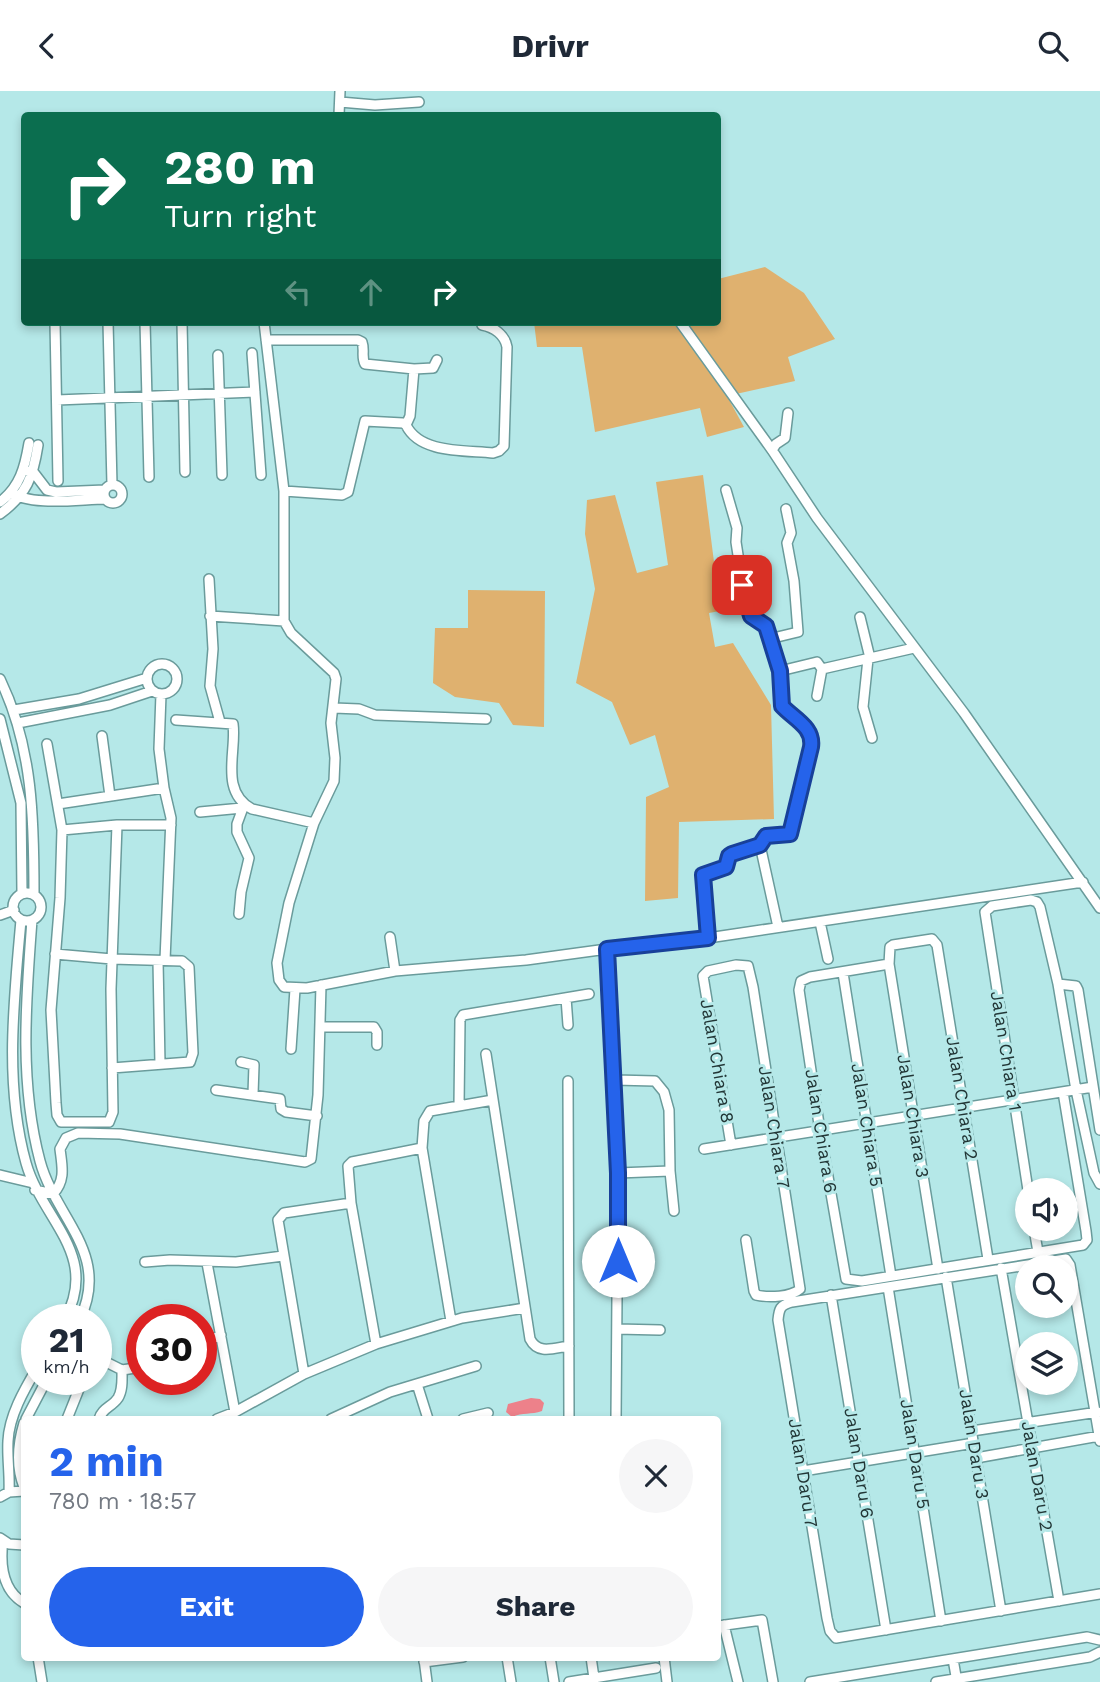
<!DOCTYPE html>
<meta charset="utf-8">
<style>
body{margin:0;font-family:"Work Sans",sans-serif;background:#f6f6f7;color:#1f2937;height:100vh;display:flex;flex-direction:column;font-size:26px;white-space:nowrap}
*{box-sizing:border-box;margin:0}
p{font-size:23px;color:#747a83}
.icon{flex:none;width:38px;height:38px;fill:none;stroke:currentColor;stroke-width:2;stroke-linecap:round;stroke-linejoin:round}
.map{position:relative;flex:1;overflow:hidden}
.drawer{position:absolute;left:21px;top:1325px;width:700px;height:245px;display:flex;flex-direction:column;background:#fff;border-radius:7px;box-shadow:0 4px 10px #0003}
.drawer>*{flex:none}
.top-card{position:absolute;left:21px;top:21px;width:700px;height:214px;border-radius:7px;box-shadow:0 4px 10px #0003;background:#0b6e4f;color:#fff;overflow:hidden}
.fabs{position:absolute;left:1015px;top:1087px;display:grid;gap:14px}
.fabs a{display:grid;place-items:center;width:63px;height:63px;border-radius:50%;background:#fff;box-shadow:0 4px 10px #0003;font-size:35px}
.speed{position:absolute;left:21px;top:1213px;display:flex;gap:14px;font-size:35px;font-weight:700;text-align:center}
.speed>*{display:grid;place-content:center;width:91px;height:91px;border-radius:50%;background:#fff;box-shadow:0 4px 10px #0003;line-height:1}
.speed small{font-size:18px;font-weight:400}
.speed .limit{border:10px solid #d22;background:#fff;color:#111}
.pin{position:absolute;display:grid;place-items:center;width:60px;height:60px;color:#fff;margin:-30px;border-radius:14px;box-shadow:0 4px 10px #0006}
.me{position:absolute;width:77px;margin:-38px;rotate:0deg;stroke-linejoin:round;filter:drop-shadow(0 0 5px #0008)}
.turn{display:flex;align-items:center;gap:24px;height:147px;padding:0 28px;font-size:32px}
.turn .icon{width:91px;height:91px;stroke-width:2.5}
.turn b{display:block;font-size:49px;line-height:60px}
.lanes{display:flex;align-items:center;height:66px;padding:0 28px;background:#0003;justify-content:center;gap:35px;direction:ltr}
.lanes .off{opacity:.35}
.round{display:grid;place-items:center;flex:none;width:74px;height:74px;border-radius:37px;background:#f6f6f7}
.overview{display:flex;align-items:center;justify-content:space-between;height:119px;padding:0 28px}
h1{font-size:42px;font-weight:700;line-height:52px;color:#2563eb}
.button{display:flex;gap:14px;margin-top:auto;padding:14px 28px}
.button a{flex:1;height:80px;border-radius:42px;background:#2563eb;color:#fff;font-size:28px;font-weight:700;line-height:80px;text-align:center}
.button a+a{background:#f6f6f7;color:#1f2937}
header{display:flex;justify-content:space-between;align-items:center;height:91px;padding:0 28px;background:#fff;font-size:32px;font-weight:700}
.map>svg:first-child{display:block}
.green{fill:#dfb16f}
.water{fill:#ed818a}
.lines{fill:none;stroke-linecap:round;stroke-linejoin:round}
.street-casing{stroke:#6a9b9b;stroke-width:12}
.street{stroke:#fff;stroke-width:9}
.route-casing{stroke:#184099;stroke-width:18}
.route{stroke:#2563eb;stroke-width:12}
.labels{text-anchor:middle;stroke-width:6;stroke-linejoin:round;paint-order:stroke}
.street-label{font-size:18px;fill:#223636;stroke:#b5e8e8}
</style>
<header><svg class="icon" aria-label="back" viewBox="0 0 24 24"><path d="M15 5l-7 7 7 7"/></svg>Drivr<svg class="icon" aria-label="search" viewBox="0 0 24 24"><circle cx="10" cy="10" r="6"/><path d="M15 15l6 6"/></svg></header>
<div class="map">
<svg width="1100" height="1591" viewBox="0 0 1100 1591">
<rect width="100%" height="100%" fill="#b5e8e8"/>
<!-- green -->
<path class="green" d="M765,176L804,202L835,248L788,266L795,290L727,305L744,336L707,346L700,317L595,341L582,256H537L534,231H718V188Z
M703,384L715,479L725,519L709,522L715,556L733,552L771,614L774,728L679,731L678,807L645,810L646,706L669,696L655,644L630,654L612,611L576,592L595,498L585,443L587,409L615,404L637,482L668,474L656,391Z
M468,499L545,500L544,636L513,634L499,612L455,606L433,592L435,537H468Z"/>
<!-- water -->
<path class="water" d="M531,1307L540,1308L544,1312L542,1320C531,1324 523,1321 512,1326L506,1321L508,1313Z"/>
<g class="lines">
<!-- street casing -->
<g class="street-casing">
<path id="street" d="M340,11L375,14L419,11
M339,24L340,0
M55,231L58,390
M108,231L112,394
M145,231L149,386
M182,231L185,381
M264,231L284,400V530L291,542L334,582L336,588L331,632L335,667L334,690L314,732L289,812L277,872L279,889L284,896L307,897L395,880L526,869L607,858
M680,231L772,359L817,427L964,622L1100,817
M266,249H358L362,251C365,259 361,266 365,273L414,278
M252,262L261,384
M218,264L222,384
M437,269L433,277L414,278L410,325L406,334C420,363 465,359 493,362L499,360L504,355L507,256C505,244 494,236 482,234
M57,309L255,301
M772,359L776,353L785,347L788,322
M24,379L34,382L47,399L56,401L105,399
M104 403a9 9 0 1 1 18 0a9 9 0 1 1-18 0Z
M726,399L737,437L736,451L744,503L751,525L766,535L780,580L782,615L807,637L813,648L790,743L766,745L760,754L778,836
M284,400L342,404L348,401L365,330L403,332L406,334
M11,401C30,416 81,408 105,408
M0,411C20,396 25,376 29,352
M0,423C27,403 33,386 38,354
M209,488L213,558L210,595L220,631
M210,525L284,530
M860,526L870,567
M769,548L798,541L794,490L787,452L791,442L786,418
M868,568L863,616L872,647
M147 588a15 15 0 1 1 30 0a15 15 0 1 1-30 0Z
M780,580L817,571L822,578L914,557
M0,588C33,656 34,729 34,803
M161,603L159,658L164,697L171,727L165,869
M817,605L822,578
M334,617L359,618L375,624L486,628
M14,619L79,608L147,587
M0,628L21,712L22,802
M176,629L233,633C237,660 219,700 252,718L314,732
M18,632L110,614L152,600
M102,645L110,705
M47,653L62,739L60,807L51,919L56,1012L57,1024L61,1031H109L113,1021L111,898L117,734
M58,713L164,697
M200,721L242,717
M62,739L117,734H171
M13 816a14 14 0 1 1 28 0a14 14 0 1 1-28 0Z
M239,823L241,801L249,767L237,741V733L244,714
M0,824L14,819
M21,829C14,909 4,993 26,1072C42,1129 100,1163 65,1228
M32,829C26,909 19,991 40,1070C55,1127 111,1162 80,1228
M820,831L828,868
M390,846L395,880
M708,847L703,784L726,776L729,765L732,763L760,754
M55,863L112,868L182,870L189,876L193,962L190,971L112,977
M158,870L160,973
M889,873L938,1178
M843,882L891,1185
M1058,893L1076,895L1078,899L1100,1039
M566,907L568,934
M320,936H374L377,941V954
M291,958L295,898
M486,963L530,1248C538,1264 554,1257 569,1255
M241,971L254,974L253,1003
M615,989L655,990L664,1001L669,1019L670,1080L674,1120
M568,990L569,1328
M216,999L280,1008L281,1018L286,1021L317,1025
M459,1015L460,929L463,924L589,903
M731,1054L703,885L708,880L736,874L748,875L753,896L800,1198C791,1206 769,1207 756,1204L754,1200L746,1149
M704,1058L1093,996
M618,1082L670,1080
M0,1084L33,1092
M35,1099L53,1103C66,1089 62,1075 60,1058L66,1047L78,1042L120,1043L305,1071L311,1068L318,1004L321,894
M1028,1099L985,821L992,815L1031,809L1037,811L1040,816L1058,893L1076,999L1094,1082L1100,1093
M1034,1138L1038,1161
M988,1168L937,854L932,848L893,854L890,856L889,873L810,886L801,890L799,899L820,1040L846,1188L862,1190L1083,1154L1087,1149L1086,1140L1063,1001
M145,1171L170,1169L236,1171L283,1165
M207,1172L235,1321
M1001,1177L1059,1510
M946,1186L1001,1520
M888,1196L941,1530
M831,1204L886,1539
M451,1230L422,1057L424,1030L430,1020L493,1009
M617,1238L660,1239
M201,1253L221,1244
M376,1253L351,1112L348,1075L352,1071L422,1057
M96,1266L122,1279L142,1276
M304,1283L278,1129L284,1122L351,1112
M417,1293L428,1328
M26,1328L47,1288
M67,1328L83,1288
M99,1328C102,1317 112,1316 118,1307C123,1299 122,1288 122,1279
M217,1328L235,1321L304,1283L376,1253L462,1227L525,1217
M331,1328L390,1301L476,1275
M463,1328L488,1322
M616,1328L618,1082L607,858L708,847L1083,791
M24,1332C18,1352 16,1376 24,1396
M972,1340L1098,1321
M1100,1350L1070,1174L1066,1168L792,1211C780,1214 779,1218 778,1229L827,1527L830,1540L836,1547L1100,1503
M976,1367L1100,1345
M803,1380L974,1352
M9,1401C10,1384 7,1367 8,1350C9,1325 24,1299 37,1277
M0,1406L9,1401L24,1400
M0,1447L9,1453L24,1454
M3,1449C0,1472 2,1499 24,1512
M724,1534L738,1591
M718,1535L762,1529L773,1591
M38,1566L42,1591
M507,1566L511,1591
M550,1566L554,1591
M591,1566L594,1587
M664,1566L667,1591
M424,1568L427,1591
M953,1568L957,1591
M424,1571L463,1566
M569,1591L656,1577
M810,1591L1087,1546L1100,1549
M936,1591L1090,1566L1100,1561"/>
</g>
<!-- street -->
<use href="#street" class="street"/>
</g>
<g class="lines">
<!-- route casing -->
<g class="route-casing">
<path id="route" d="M618,1170V1082L607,858L708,847L703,784L726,776L729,765L732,763L760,754L766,745L790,743L811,656C814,636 794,628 782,615L780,580L766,535L751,525L742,494"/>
</g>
<!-- route -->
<use href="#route" class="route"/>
</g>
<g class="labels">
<!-- street labels -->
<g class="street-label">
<text transform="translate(1006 960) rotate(81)" y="6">Jalan Chiara 1</text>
<text transform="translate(717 970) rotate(80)" y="6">Jalan Chiara 8</text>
<text transform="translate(962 1007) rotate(81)" y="6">Jalan Chiara 2</text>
<text transform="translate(913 1025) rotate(81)" y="6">Jalan Chiara 3</text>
<text transform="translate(867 1034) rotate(81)" y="6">Jalan Chiara 5</text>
<text transform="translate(774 1036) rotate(81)" y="6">Jalan Chiara 7</text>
<text transform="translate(821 1040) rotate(81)" y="6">Jalan Chiara 6</text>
<text transform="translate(974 1353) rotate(81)" y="6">Jalan Daru 3</text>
<text transform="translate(915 1363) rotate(81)" y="6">Jalan Daru 5</text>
<text transform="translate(859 1372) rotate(81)" y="6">Jalan Daru 6</text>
<text transform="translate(803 1382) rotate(81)" y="6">Jalan Daru 7</text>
<text transform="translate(1037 1385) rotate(80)" y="6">Jalan Daru 2</text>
</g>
</g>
</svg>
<div class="fabs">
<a><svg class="icon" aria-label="sound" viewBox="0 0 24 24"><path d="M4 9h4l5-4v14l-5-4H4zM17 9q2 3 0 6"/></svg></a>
<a><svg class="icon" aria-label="search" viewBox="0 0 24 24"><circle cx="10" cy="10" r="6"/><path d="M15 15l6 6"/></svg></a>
<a><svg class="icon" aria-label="layers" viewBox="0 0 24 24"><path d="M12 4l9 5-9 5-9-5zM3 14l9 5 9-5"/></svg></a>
</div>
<div class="speed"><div>21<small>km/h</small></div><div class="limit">30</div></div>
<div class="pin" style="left:742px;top:494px;background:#d93025"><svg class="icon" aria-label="arrive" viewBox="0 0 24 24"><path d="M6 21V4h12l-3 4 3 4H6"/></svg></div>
<svg class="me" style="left:618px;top:1170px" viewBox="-20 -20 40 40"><circle r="19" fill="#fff"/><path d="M0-13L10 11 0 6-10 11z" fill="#2563eb"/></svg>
<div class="top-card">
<div class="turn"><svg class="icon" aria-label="right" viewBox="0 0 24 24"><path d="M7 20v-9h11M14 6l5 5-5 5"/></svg><div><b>280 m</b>Turn right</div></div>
<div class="lanes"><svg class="icon off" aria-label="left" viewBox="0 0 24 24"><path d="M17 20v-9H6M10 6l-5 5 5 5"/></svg><svg class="icon off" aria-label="ahead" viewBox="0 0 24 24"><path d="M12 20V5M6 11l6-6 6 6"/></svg><svg class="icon" aria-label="right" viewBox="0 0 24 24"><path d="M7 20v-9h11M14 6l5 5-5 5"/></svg></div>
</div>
<section class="drawer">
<div class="overview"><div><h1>2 min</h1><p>780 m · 18:57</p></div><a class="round"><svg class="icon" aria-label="close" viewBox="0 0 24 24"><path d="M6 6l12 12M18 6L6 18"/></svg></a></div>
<div class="button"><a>Exit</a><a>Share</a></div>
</section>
</div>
